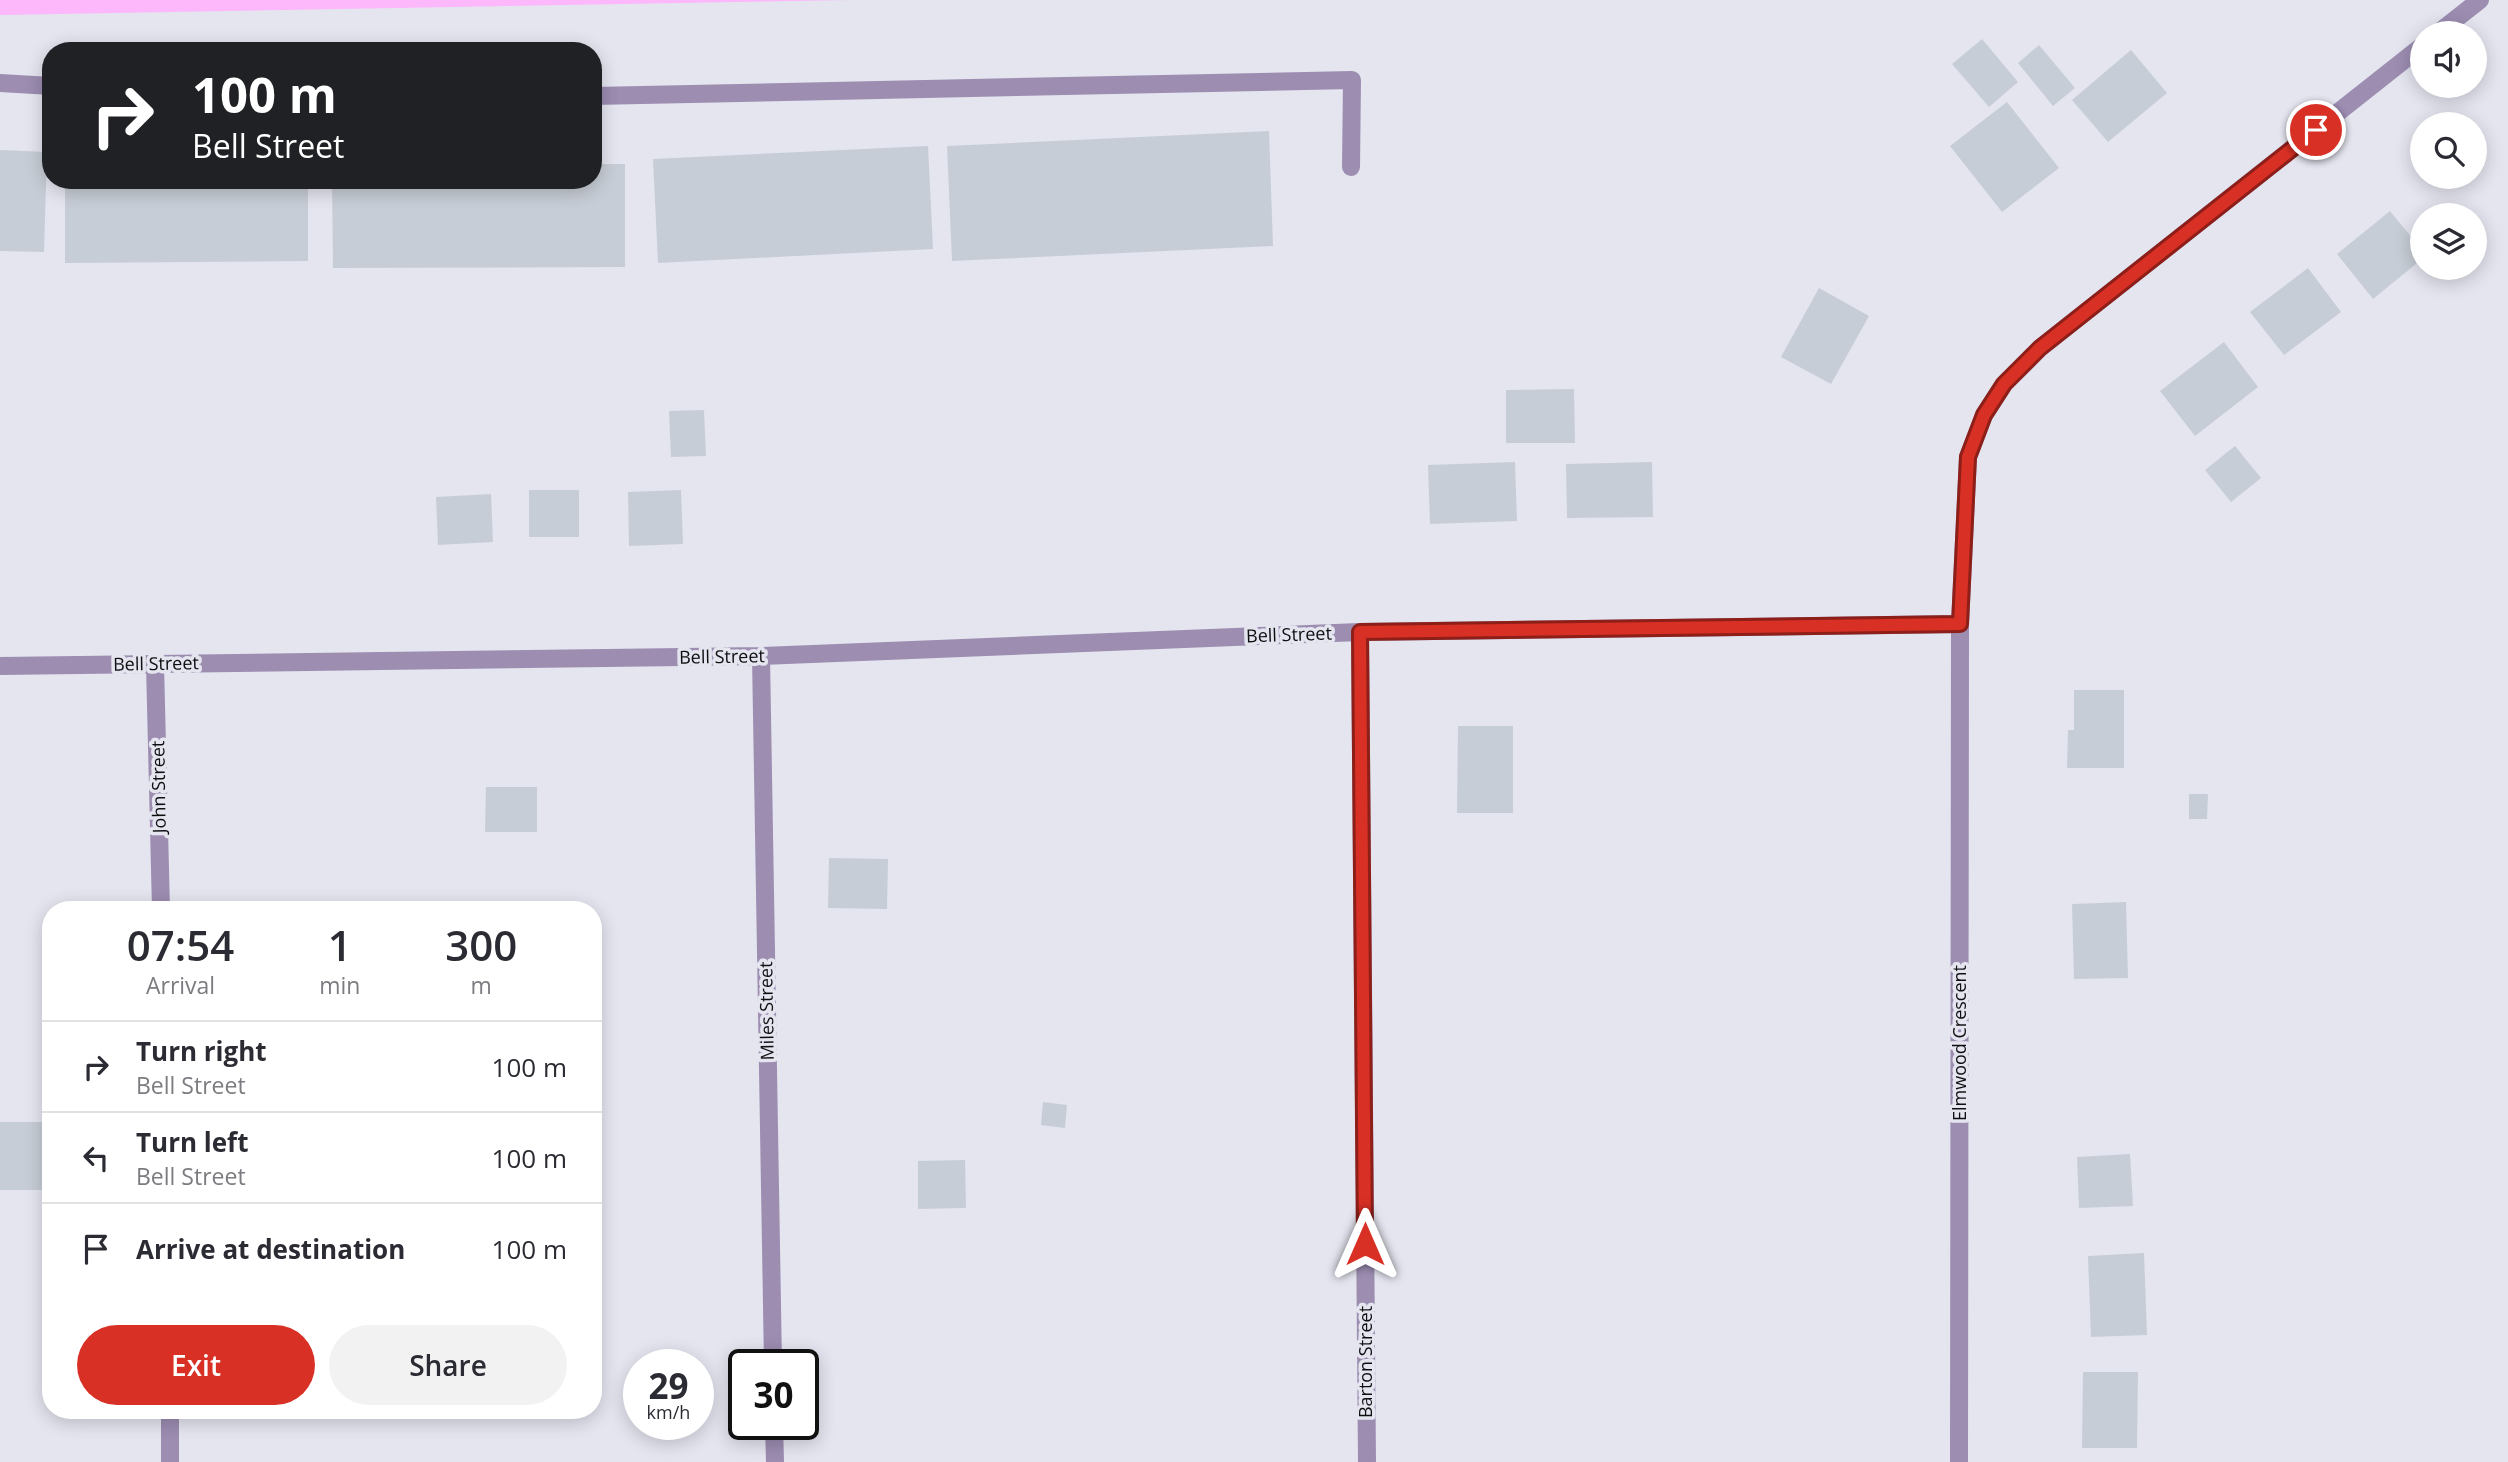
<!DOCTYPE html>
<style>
body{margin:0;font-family:"Open Sans",sans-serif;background:#f2f2f3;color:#2b2b33;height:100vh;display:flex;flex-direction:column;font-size:26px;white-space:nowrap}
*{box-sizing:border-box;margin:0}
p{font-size:23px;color:#7c7c81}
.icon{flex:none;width:38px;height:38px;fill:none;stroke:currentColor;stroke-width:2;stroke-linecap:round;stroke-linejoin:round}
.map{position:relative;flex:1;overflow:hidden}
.panel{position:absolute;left:42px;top:901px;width:560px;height:518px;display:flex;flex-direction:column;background:#fff;border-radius:28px;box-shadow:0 4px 18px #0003}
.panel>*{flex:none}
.top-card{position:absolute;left:42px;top:42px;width:560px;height:147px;border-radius:28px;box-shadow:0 4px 18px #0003;background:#202124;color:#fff;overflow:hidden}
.fabs{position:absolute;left:2410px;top:21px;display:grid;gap:14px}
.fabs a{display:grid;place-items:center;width:77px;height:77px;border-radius:50%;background:#fff;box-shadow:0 4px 18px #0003;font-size:35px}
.speed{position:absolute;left:623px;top:1349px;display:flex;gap:14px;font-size:35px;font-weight:700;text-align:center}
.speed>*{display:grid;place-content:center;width:91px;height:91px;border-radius:50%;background:#fff;box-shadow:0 4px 18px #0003;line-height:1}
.speed small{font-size:18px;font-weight:400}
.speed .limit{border:4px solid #111;border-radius:10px;background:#fff;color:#111}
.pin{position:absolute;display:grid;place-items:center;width:60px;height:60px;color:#fff;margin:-30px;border:4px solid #fff;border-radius:50%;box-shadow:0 2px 7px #0007}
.me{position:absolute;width:77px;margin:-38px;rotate:0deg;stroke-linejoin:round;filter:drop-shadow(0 0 5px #0008)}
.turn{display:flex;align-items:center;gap:24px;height:147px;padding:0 35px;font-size:32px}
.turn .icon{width:91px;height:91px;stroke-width:2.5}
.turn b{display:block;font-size:49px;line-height:60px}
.eta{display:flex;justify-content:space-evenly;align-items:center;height:119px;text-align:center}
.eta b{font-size:42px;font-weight:600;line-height:49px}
.action{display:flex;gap:14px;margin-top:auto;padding:14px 35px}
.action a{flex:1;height:80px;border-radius:42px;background:#d93025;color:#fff;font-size:28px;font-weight:600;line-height:80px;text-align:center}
.action a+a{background:#f2f2f3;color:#2b2b33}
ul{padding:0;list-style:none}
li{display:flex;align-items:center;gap:21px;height:91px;padding:0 35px;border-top:2px solid #e1e1e2}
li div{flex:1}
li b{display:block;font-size:26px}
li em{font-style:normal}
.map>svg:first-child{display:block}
.green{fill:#fdb7fb}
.building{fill:#c7cdd6}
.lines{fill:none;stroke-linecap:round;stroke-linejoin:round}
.service{stroke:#9c8db1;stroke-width:18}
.minor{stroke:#9c8db1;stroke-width:18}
.route-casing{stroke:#8d1f18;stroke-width:18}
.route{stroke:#d93025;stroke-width:12}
.labels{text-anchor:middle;stroke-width:7;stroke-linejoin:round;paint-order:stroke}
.street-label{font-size:18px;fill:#0f0f12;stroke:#e4e5ef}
</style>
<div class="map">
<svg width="2508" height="1462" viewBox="0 0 2508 1462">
<rect width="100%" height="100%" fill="#e4e5ef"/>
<!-- green -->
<path class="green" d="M0,0H851L0,15Z"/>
<!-- building -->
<path class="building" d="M1982,39L2018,82L1989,107L1952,64Z
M2039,45L2075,88L2053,106L2018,63Z
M2131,50L2167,93L2108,142L2072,100Z
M2007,102L2059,168L2002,212L1950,146Z
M1269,131L1273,246L952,261L947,146Z
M928,146L933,249L658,263L653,159Z
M0,150L47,152L44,252L0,251Z
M593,164H625V267L333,268L332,180H593Z
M65,180H308V261L65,263Z
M2390,211L2422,250V259L2373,299L2337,254Z
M2308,268L2341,312L2284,355L2250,312Z
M1819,288L1869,316L1831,384L1781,357Z
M2224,342L2258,387L2195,436L2160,391Z
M1574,389L1575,443H1506V390Z
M704,410L706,456L671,457L669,411Z
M2235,446L2261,478L2231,502L2205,470Z
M1515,462L1517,521L1430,524L1428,465Z
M1652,462L1653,517L1567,518L1566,464Z
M529,490H579V537H529Z
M681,490L683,544L629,546L628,492Z
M491,494L493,542L438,545L436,497Z
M2074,690H2124V768H2067L2068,730H2074Z
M1458,726H1513V813H1457Z
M486,787H537V832H485Z
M2189,794H2208L2207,819H2189Z
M829,858L888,859L887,909L828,908Z
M2126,902L2128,978L2074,979L2072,904Z
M1043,1102L1067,1105L1065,1128L1041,1125Z
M0,1122H42L43,1190H0Z
M2130,1154L2133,1206L2079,1208L2077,1157Z
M965,1160L966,1208L918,1209V1161Z
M2144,1253L2147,1335L2091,1337L2088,1256Z
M2083,1372H2138L2137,1448H2082Z"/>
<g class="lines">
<!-- service -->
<path class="service" d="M0,83L51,86
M593,96L1352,80L1351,167"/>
<!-- minor -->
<path class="minor" d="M2438,33L2480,0
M1360,632L1367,1462
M761,656L773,1365
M155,664L161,910
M0,666L761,656L1360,632L1960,624
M170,1410V1462
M774,1424L775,1462
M1959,1462L1960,624L1968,457L1984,415L2004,384L2040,348L2422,46"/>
</g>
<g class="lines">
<!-- route casing -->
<g class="route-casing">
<path id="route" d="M1365,1244L1360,632L1960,624L1968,457L1984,415L2004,384L2040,348L2316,130"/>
</g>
<!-- route -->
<use href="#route" class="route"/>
</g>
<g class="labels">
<!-- street labels -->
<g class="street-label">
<text transform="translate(1289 635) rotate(-2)" y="6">Bell Street</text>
<text transform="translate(722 657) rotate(-1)" y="6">Bell Street</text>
<text transform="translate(156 664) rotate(-1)" y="6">Bell Street</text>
<text transform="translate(159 787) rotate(-91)" y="6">John Street</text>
<text transform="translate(767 1011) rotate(-91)" y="6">Miles Street</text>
<text transform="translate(1960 1043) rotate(-90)" y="6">Elmwood Crescent</text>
<text transform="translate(1366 1362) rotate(-90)" y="6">Barton Street</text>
</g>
</g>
</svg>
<div class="fabs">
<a><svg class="icon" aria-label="sound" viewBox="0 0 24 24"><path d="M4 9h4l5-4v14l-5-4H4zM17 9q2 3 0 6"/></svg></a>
<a><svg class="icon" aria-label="search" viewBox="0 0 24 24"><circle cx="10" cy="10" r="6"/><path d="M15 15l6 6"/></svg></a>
<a><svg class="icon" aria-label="layers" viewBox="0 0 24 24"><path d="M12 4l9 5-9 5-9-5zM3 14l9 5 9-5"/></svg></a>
</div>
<div class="speed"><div>29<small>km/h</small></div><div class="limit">30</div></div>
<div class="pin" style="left:2316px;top:130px;background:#d93025"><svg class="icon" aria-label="arrive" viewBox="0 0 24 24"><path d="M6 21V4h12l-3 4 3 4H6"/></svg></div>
<svg class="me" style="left:1365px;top:1244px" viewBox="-20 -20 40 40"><path d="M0-17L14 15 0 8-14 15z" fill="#d93025" stroke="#fff" stroke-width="4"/></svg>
<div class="top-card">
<div class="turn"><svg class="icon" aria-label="right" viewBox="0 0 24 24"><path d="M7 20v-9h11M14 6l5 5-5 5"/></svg><div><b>100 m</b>Bell Street</div></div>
</div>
<section class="panel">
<div class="eta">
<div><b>07:54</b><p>Arrival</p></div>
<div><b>1</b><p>min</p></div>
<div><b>300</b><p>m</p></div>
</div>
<ul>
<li><svg class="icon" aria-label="right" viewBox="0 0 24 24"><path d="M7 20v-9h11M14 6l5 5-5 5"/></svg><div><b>Turn right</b><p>Bell Street</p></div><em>100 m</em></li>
<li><svg class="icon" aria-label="left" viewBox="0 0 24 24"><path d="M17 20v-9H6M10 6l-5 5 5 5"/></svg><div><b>Turn left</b><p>Bell Street</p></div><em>100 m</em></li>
<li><svg class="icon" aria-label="arrive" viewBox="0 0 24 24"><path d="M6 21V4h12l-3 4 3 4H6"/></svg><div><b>Arrive at destination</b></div><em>100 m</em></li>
</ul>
<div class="action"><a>Exit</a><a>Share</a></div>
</section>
</div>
